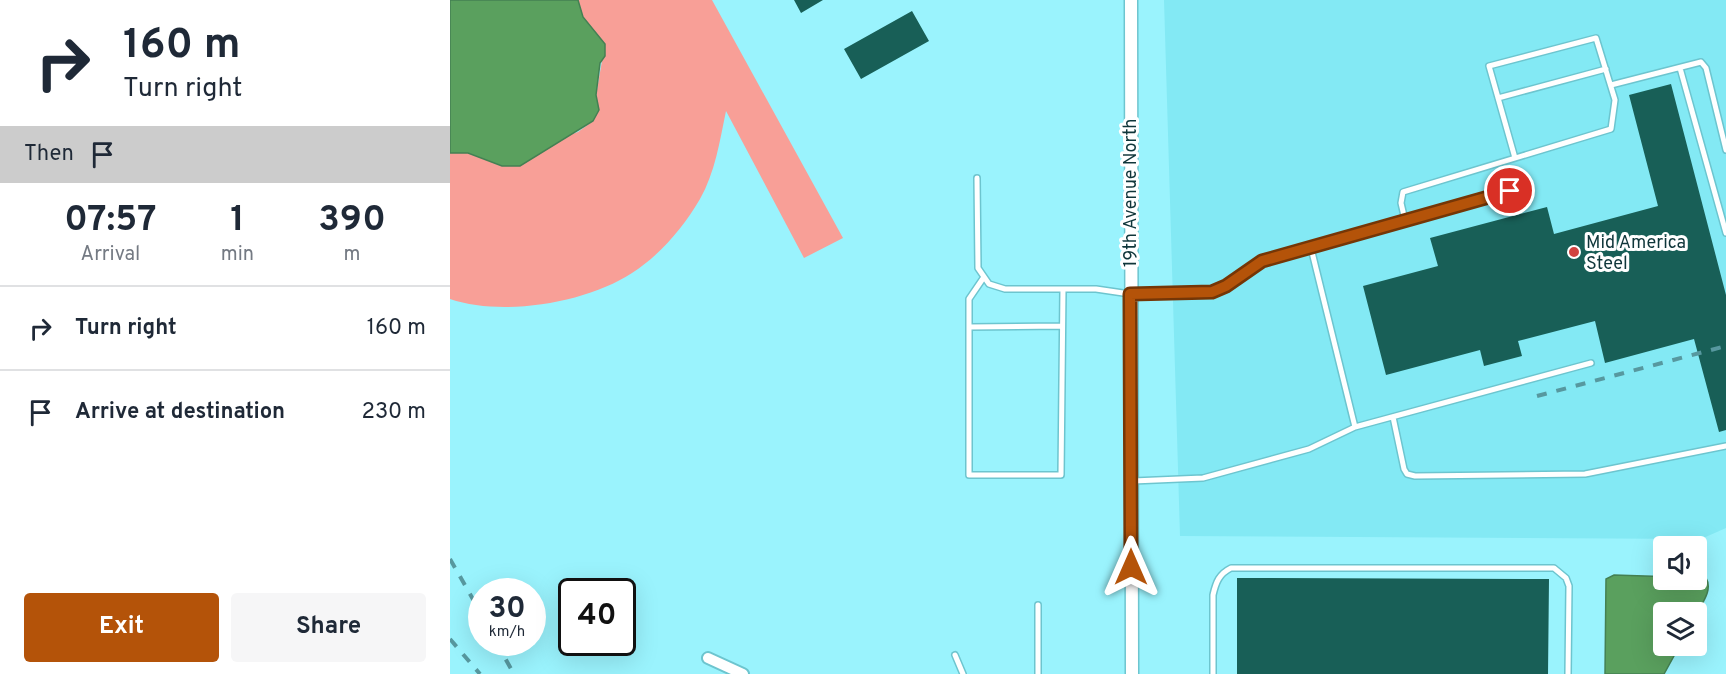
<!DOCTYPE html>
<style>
body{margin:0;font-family:Overpass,sans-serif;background:#f6f6f7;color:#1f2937;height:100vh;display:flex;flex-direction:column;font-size:22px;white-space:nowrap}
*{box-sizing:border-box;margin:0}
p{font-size:20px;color:#747a83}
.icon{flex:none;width:33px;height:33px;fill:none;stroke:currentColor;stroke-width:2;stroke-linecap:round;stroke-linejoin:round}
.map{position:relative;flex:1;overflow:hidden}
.panel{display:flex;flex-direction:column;background:#fff;width:450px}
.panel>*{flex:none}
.guide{background:#fff;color:#1f2937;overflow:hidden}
.tools{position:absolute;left:1203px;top:536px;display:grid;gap:12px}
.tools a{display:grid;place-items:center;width:54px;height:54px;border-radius:6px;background:#fff;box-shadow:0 6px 24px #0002;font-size:30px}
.speed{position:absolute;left:18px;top:578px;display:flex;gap:12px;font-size:30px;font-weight:700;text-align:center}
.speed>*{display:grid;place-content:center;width:78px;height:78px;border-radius:50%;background:#fff;box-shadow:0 6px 24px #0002;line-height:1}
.speed small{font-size:15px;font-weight:400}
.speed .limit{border:3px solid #111;border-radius:9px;background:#fff;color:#111}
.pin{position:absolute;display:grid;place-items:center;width:51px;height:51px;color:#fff;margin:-26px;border:3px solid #fff;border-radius:50%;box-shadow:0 2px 6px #0007}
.me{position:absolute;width:66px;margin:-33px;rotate:0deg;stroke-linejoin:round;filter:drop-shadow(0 0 4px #0008)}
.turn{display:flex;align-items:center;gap:21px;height:126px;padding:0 24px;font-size:27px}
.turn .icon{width:78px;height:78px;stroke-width:2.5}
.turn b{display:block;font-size:42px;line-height:51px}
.then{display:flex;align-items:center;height:57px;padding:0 24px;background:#0003;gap:12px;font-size:22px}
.eta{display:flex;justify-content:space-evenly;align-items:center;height:102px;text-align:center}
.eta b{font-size:36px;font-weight:700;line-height:42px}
.primary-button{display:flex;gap:12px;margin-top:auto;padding:12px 24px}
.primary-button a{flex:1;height:69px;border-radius:6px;background:#b45309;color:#fff;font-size:24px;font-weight:700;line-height:69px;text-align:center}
.primary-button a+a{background:#f6f6f7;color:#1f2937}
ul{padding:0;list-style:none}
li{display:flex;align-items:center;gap:18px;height:84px;padding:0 24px;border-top:2px solid #e0e1e3}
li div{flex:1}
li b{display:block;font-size:22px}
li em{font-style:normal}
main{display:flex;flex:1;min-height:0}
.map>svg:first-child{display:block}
.built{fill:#83e9f4}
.green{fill:#f89f97}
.water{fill:#5aa05e;stroke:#448053;stroke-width:1.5}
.building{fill:#185f57}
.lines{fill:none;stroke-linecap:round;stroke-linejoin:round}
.service-casing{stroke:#6dc5cf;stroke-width:8}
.minor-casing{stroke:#6dc5cf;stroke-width:14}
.tertiary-casing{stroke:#6dc5cf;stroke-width:15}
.service{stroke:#fff;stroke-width:5}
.minor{stroke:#fff;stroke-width:10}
.tertiary{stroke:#fff;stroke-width:12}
.rail{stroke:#57989f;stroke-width:4;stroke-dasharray:10 10;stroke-linecap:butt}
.route-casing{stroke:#753606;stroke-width:15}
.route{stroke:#b45309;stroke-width:10}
.poi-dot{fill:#d14240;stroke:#fff;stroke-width:2}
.labels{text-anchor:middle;stroke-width:6;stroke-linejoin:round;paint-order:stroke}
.street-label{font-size:18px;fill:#0f363a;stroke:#fff}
.poi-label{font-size:18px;fill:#0f363a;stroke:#fff;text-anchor:start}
</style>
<main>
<section class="panel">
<div class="guide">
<div class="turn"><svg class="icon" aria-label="right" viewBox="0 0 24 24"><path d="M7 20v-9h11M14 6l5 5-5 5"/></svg><div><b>160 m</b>Turn right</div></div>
<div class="then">Then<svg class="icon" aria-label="arrive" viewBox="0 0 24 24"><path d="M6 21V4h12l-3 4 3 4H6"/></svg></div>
</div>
<div class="eta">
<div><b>07:57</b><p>Arrival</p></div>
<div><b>1</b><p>min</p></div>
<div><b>390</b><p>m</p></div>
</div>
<ul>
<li><svg class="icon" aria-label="right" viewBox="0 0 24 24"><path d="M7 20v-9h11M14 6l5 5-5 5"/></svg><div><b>Turn right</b></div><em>160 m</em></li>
<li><svg class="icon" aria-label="arrive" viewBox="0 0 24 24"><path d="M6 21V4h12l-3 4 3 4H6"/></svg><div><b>Arrive at destination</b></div><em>230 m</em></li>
</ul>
<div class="primary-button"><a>Exit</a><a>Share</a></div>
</section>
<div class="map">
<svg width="1276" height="674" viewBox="0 0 1276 674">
<rect width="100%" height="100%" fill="#9af3fd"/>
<!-- built -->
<path class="built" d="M714,0H1276V528L1251,539L730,536Z"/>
<!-- green -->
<path class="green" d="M128,0H262L393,238L354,258L276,111C270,140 265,173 250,199C233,228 210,255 182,273C136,303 53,317 0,299V153H18L52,166H70L116,136L128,132L143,121L148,110L146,95L155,44L133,17Z"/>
<!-- water -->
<path class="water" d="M0,0H128L133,17L155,44V56L150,63L146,95L149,110L143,121L70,166H52L18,153H0Z
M1164,575L1256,578C1263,590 1252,603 1247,613L1214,612V645H1230L1214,674H1155L1156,579Z"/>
<!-- building -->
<path class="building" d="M344,0H373L351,13Z
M462,11L479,41L411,79L394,49Z
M1221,84L1276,295V430L1269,432L1244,339L1155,363L1145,321L1068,341L1072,356L1034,366L1030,350L936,375L913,286L988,266L980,238L1097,207L1104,234L1208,206L1179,95Z
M787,578L1099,579L1098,674H787Z"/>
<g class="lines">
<!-- service casing -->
<g class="service-casing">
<path id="service" d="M1230,68L1276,233
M1161,85L1251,62L1256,68L1276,150
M1048,98L1156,69
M527,178L528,268L539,284L555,289H646L680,294H749L776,286L811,261L861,248L905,427L859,449L753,478L683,481
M955,220L951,203L953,192L1161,129L1165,100L1146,38L1039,66L1065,158
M861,248L1080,186
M534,277L519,299V475H611L613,289
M519,327L612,326
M943,417L954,469L957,474L965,476L1135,474L1276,446
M905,427L1141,363
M588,605V674
M505,655L513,674
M763,674V595C766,582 769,574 781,568H1104L1116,578L1119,586L1118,674"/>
</g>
<!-- minor casing -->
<g class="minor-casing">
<path id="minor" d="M258,658L293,674"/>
</g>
<!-- tertiary casing -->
<g class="tertiary-casing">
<path id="tertiary" d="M681,0L682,674"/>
</g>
<!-- service -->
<use href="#service" class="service"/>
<!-- minor -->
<use href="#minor" class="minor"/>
<!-- tertiary -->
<use href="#tertiary" class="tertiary"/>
<!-- rail -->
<path class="rail" d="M1087,396L1276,346
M0,559L32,615
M0,639L30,674
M46,642L64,674"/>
</g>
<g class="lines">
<!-- route casing -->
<g class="route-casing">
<path id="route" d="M681,567L680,294L762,292L776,286L812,261L1060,191"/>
</g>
<!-- route -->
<use href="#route" class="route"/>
</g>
<!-- markers -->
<circle class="poi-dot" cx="1124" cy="252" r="6"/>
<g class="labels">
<!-- street labels -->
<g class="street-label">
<text transform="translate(680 193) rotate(-90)" y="6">19th Avenue North</text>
</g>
<!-- poi labels -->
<g class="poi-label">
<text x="1136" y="248">Mid America<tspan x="1136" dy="21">Steel</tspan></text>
</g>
</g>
</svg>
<div class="tools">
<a><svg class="icon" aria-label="sound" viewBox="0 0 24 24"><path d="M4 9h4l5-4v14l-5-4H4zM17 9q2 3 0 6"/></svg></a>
<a><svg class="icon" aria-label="layers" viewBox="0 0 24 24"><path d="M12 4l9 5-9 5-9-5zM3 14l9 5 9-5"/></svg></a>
</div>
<div class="speed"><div>30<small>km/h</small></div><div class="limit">40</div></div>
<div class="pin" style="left:1060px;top:191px;background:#d93025"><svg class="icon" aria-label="arrive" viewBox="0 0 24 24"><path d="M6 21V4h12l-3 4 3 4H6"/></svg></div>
<svg class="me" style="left:681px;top:567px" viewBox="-20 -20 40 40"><path d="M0-17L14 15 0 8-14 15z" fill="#b45309" stroke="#fff" stroke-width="4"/></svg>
</div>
</main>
